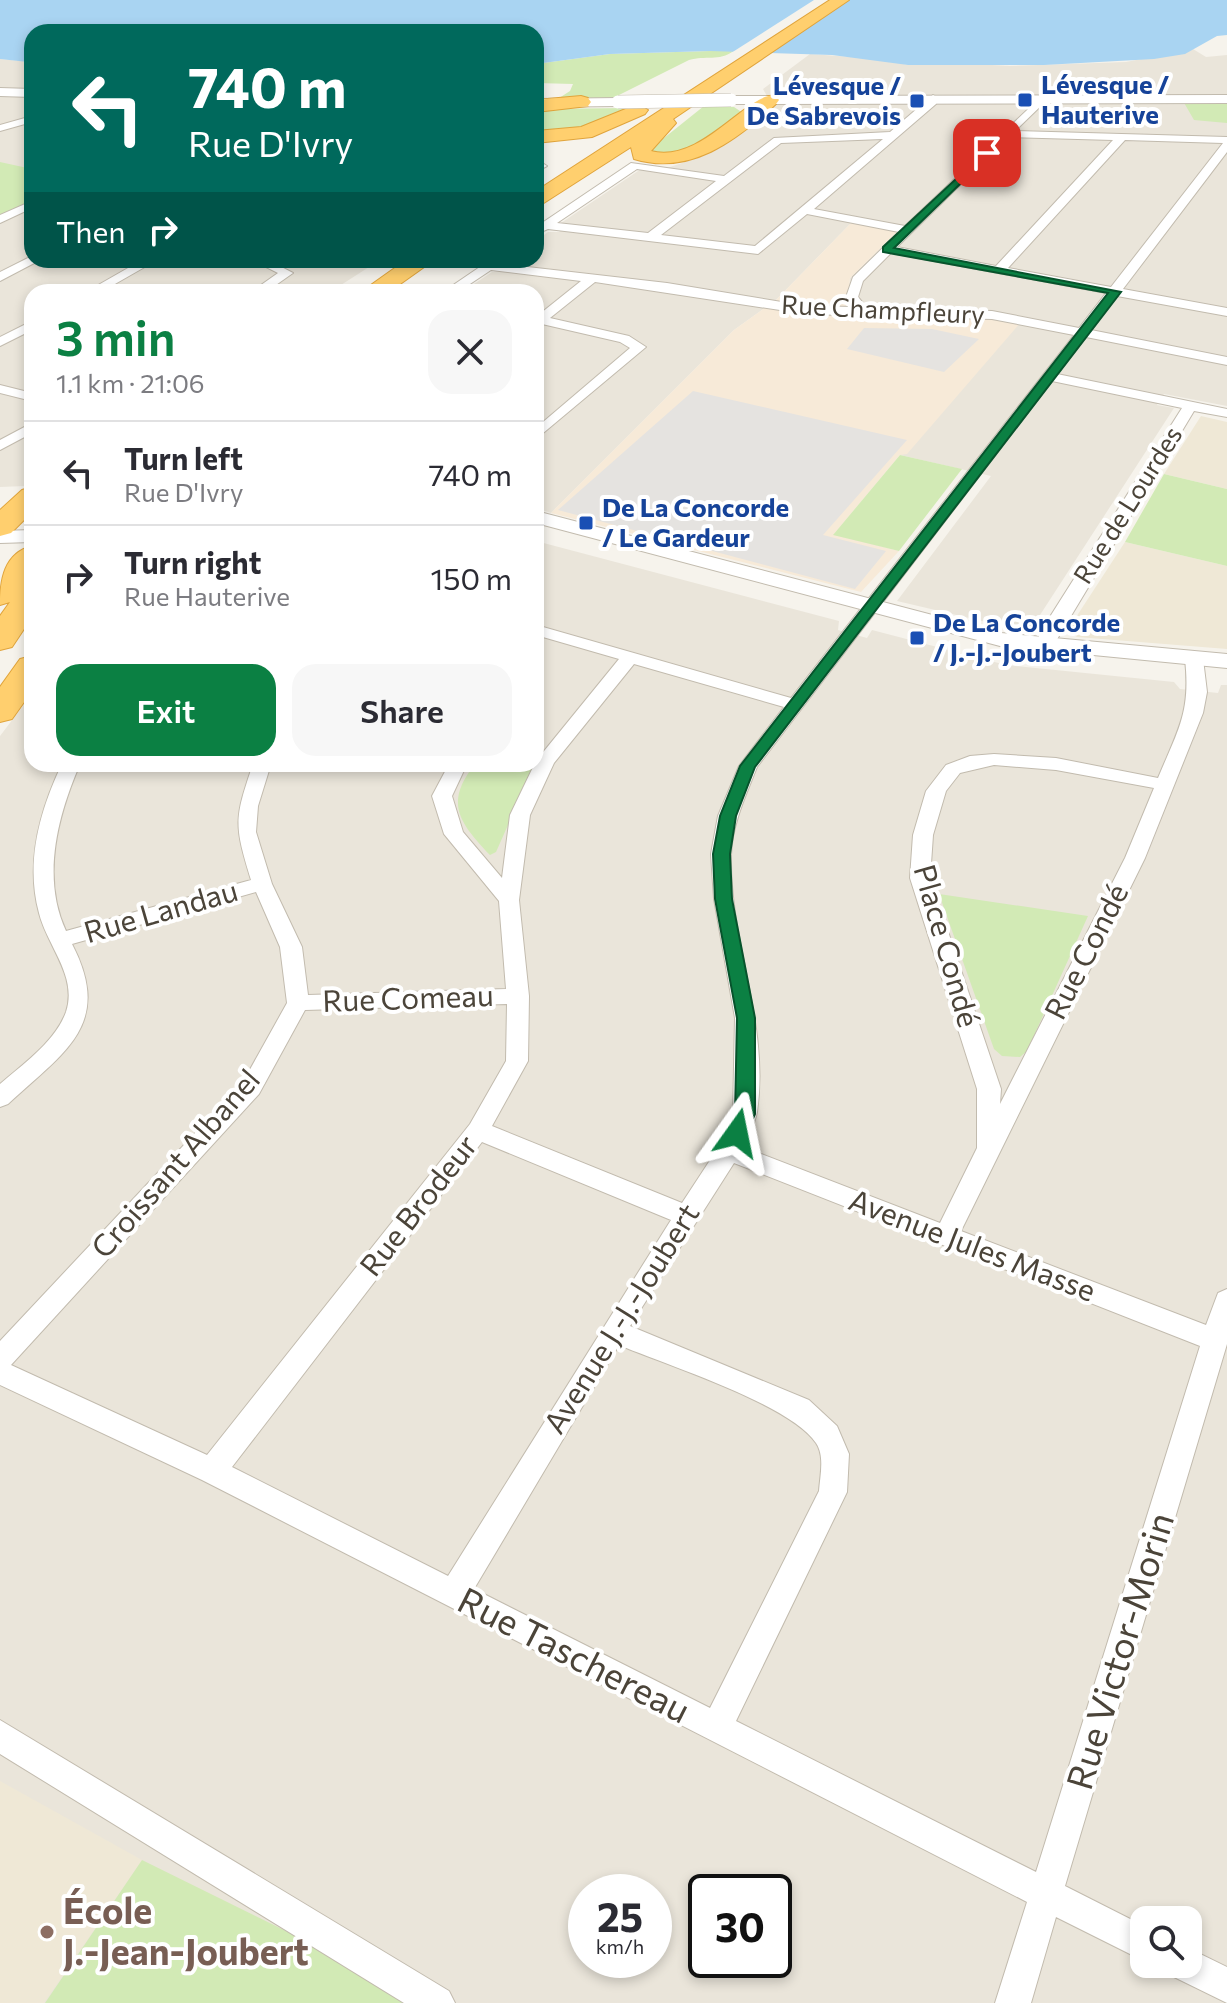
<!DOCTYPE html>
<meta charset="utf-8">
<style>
body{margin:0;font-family:Commissioner,sans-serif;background:#f7f7f7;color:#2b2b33;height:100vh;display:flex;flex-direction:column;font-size:30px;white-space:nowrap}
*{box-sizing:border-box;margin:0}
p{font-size:26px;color:#7c7c81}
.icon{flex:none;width:44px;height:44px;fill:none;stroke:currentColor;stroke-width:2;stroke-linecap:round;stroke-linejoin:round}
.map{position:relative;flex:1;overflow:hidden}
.details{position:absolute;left:24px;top:284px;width:520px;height:488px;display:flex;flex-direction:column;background:#fff;border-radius:24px;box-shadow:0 4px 12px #0003}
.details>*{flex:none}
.banner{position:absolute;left:24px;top:24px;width:520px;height:244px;border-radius:24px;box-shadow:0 4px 12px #0003;background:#00695c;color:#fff;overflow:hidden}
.fabs{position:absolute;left:1130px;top:1906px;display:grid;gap:16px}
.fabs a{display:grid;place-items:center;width:72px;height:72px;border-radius:16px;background:#fff;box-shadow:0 4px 12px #0003;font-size:40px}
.speed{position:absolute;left:568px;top:1874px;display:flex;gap:16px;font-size:40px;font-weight:700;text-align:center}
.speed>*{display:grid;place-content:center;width:104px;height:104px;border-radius:50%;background:#fff;box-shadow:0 4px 12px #0003;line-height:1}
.speed small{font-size:20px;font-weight:400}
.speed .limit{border:4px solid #111;border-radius:12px;background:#fff;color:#111}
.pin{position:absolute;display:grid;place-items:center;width:68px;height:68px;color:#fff;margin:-34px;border-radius:16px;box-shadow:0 4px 12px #0006}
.me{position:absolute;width:88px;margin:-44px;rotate:12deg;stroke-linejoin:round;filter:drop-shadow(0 0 6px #0008)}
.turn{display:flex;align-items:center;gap:28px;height:168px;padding:0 32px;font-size:36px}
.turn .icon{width:104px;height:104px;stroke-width:2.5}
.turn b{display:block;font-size:56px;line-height:68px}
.then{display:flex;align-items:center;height:76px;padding:0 32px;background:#0003;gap:16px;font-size:30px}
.round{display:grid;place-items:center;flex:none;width:84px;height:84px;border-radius:24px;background:#f7f7f7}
.overview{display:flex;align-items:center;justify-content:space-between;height:136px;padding:0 32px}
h1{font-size:48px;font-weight:600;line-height:60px;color:#0b8043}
.button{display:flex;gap:16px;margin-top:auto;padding:16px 32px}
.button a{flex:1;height:92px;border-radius:24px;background:#0b8043;color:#fff;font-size:32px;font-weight:600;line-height:92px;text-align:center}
.button a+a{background:#f7f7f7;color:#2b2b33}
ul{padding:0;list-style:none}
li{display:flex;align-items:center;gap:24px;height:104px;padding:0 32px;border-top:2px solid #e1e1e2}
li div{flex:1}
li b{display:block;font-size:30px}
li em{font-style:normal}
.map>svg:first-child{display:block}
.residential{fill:#eae5da;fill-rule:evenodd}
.commercial{fill:#f7ead8}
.education{fill:#efe8d6}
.green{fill:#d2eab5}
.parking{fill:#e5e3e0}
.water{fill:#a9d4f2}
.pier{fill:#f6f3ec}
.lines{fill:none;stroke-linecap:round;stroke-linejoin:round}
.minor-casing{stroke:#c2bbae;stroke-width:2}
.tertiary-casing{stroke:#c2bbae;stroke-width:2}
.motorway-casing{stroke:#e0a43c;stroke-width:2}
.minor{fill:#fff;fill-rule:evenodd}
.tertiary{fill:#fff;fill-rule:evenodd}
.motorway{fill:#ffcf6e;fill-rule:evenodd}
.tertiary-bridge-casing{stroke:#c2bbae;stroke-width:14;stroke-linecap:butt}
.tertiary-bridge{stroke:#fff;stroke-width:13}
.route{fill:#0b8043;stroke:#07532c;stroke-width:2}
.transit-dot{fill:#1a4fb4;stroke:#fff;stroke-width:3}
.education-dot{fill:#8d6e63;stroke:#fff;stroke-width:3}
.labels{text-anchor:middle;stroke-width:8;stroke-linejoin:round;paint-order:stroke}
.far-transit-label{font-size:26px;font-weight:bold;fill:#164399;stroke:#fff;text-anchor:start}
.far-street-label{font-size:26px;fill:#4b4439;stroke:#fff}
.street-label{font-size:30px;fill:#4b4439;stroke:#fff}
.near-street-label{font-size:36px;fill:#4b4439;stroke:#fff}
.near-education-label{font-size:36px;font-weight:bold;fill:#785e54;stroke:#fff;text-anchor:start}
</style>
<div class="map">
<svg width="1227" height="2003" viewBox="0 0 1227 2003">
<rect width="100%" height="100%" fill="#f6f3ec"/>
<!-- residential -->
<path class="residential" d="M1193,49L1206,57L1227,55V406L1164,394L1157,405L1174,408L1029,632L897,601L991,476L900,455L845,316L850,278L897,232L852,222L776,300L734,330L551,513L536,508V292H462L492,272H499L508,265L505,262L536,260V241L548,232H559L567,225L561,223L641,169L658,171L703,156L772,105L763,89L810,54L880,59L908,65L939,62L1010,66L1126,62Z
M0,59L32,62V260H380L330,292H32V482L25,486L0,487Z
M536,541L839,621L838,630L867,638L872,630L1006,665L1174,682L1180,689L1218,693L1221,685H1227V2003H0V736L32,694V764H536ZM586,1892H654V1960H586ZM706,1892H774V1960H706ZM1144,1920H1188V1964H1144Z"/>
<!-- commercial -->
<path class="commercial" d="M852,222L898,231L850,278L846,316L959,315L1021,322L907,454L900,455L834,534L899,551L861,592L694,550L693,544L667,535L658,540L551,513L734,330L776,300Z"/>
<!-- education -->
<path class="education" d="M1201,416L1227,422V489L1164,474Z
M1125,542L1227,566V649L1077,637L1067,631Z
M0,1781L142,1860L44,2003H0Z"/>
<!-- green -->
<path class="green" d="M710,51H734C718,62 706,55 689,60L617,96L623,99L556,100L570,91L573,84L536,83V64L610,54Z
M1183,101L1227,102V123L1194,120Z
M704,106L734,107L743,113L680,155L668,158L649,150Z
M628,108L591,125L536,134V109Z
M0,162L32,169V200L0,216Z
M900,455L962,469L899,551L833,535Z
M1164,474L1227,489V566L1125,542Z
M475,764H535L496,852L490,855C459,822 444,803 475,764Z
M939,894L1088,916L1027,1051L1020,1057L1002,1056L994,1049Z
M142,1860L432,2003H45Z"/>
<!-- parking -->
<path class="parking" d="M864,328L932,329L979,339L944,372L847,349Z
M693,391L907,440L823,535L886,551L855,589L558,510Z"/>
<!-- water -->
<path class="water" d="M0,0H1227V35L1217,36L1185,54L1154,59L1044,65H908L832,55L710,51L610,54L536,64V32H32V62H28L0,59Z"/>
<!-- pier -->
<path class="pier" d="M814,0H849L765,56L728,55Z"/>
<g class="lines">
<!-- minor casing -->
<g class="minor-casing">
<path id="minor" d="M1044,94L1048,99L1015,131L1227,137V152L1123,289L1227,308V316L1117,296L1091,330L1227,357V365L1086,337L1057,374L1227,409V417L1194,411L1053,646L1044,651L1035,646L1041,631L1182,408L1052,381L757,767C746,795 732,824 731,855C729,942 770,1024 757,1112C755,1124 747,1136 743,1147L940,1223L977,1148V1089L910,878L913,835L926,791L946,765L970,756L994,754L1056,758L1158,778C1178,730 1191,712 1185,659L1194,654L1203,659L1207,692L1203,713L1145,858L961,1231L1206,1325L1218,1293L1227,1289V1344L1065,1886L1144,1926V1961L1056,1917L1031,2003H995L1027,1902L202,1480L0,1385V1341L243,1082L287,1003L280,947L256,892L72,944C114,1025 64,1052 8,1104L0,1107V1084C23,1064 55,1042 66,1012C78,976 47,946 39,913C25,862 40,810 62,764H80C58,815 41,877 66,931L251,880C234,824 234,820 253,764H271L258,806L256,832L272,884L302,947L308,995L506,989L499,901L444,834L432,796L449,764H467L452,796L463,832L502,878L510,815L536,761L619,659L536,635V625L791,698L1074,335L992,319L806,314L595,282L550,318L629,336L646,347L536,439V428L630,348L620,342L542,324L536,327V317L581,281L491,270L458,292H443L490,260H504L501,264L667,283L806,306L853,307L846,297L853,277L899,232L807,214L758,254L548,229L541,232L536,227L631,163L724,176L774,138L890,132L933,95L938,98L936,104L814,209L905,226ZM1009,137L1113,140L996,266L897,247ZM883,139L755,246L661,235L781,143ZM1125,140L1223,143L1111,287L1008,268ZM637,169L716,181L648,233L557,223ZM891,253L1106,293L1079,328L992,311L867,308L858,297L863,281ZM634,664L784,707L739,766L718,816L711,854L714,899L735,1018L733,1114L718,1148L682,1203L492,1126L528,1061L529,996L519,900L530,815L554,763ZM994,765L1056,770L1154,788L1125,858L1000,1104L1001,1089L930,878L933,835L946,791L960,773ZM507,1004L506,1061L470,1124L207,1455L11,1365L259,1094L305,1010ZM482,1142L671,1220L448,1576L232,1467ZM734,1163L1200,1346L1036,1872L736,1721L847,1492L849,1454L837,1426L809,1400L630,1326ZM619,1345C666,1365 790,1404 816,1443C825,1456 820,1476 819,1491L710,1708L474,1589Z
M32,116V122L0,131V125Z
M536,159L547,166L536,172Z
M32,201V208L0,223V215Z
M30,257L40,260L0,281V272Z
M142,260H157L101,292H86Z
M252,260H268L293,273L266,292H251L278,273Z
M32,321V330L0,346V337Z
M0,385L32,393V401L0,393Z
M32,423V433L0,450V440Z
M0,1720L449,1991L455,2003H404L0,1754Z
M1188,1948L1227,1967V2003L1172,1976L1167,1964H1188Z"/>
</g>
<!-- tertiary casing -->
<g class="tertiary-casing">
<path id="tertiary" d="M0,88L32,89V97L0,96Z
M1227,95V103L731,104L725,100L731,96Z
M536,99L618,98L624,102L618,106L536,107Z
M536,511L1001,633L1227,654V668L1000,646L536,523Z
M32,530V542L0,543V531Z"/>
</g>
<!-- motorway casing -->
<g class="motorway-casing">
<path id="motorway" d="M830,0H849L673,119L676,123L651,151C702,165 750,89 776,96L779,100L776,104C736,141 690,176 634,159L631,147L536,208V191Z
M581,96L588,98L591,102L588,106L536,112V100Z
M638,104L648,110L645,114L592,137L536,143V131L581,127Z
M406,260H434L389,292H361Z
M32,487V512L11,533L0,536V510L22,490Z
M32,546V575L24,585L32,583V617L12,647L0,650V616L10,602L0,605C0,580 4,553 32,546Z
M32,656V691L12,719L0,722V687L20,659Z"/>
</g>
<!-- minor -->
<use href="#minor" class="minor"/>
<!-- tertiary -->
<use href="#tertiary" class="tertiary"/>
<!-- motorway -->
<use href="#motorway" class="motorway"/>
<!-- tertiary-bridge casing -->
<g class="tertiary-bridge-casing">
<path id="tertiary-bridge" d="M618,102L731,100"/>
</g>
<!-- tertiary-bridge -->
<use href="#tertiary-bridge" class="tertiary-bridge"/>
</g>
<!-- route -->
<path class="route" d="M987,150L990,155L894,248L1121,292L755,767L736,816L730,854L732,899L755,1018V1114L744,1138L737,1140L727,1133L735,1114L737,1018L715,899L713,854L720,816L740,766L1108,293L883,252V247Z"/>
<!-- markers -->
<g class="transit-dot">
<rect x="1017" y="92" width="16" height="16" rx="4"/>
<rect x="909" y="93" width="16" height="16" rx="4"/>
<rect x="578" y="515" width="16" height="16" rx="4"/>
<rect x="909" y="630" width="16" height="16" rx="4"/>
</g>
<circle class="education-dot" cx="47" cy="1932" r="8"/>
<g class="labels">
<!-- far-transit labels -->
<g class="far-transit-label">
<text x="1041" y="94">Lévesque /<tspan x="1041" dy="30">Hauterive</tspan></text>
<text x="901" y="95" text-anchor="end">Lévesque /<tspan x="901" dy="30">De Sabrevois</tspan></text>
<text x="602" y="517">De La Concorde<tspan x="602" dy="30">/ Le Gardeur</tspan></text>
<text x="933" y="632">De La Concorde<tspan x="933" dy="30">/ J.-J.-Joubert</tspan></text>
</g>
<!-- far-street labels -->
<g class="far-street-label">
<text transform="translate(883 310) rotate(3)" y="9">Rue Champfleury</text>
<text transform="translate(1128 505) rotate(-58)" y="9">Rue de Lourdes</text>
</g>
<!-- street labels -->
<g class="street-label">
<text transform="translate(161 912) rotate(-16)" y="10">Rue Landau</text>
<text transform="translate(946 946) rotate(74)" y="10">Place Condé</text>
<text transform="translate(1087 952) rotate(-63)" y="10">Rue Condé</text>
<text transform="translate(408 999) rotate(-2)" y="10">Rue Comeau</text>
<text transform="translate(176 1164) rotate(-49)" y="10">Croissant Albanel</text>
<text transform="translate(419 1206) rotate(-52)" y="10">Rue Brodeur</text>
<text transform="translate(972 1246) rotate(21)" y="10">Avenue Jules Masse</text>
<text transform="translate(622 1319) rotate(-58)" y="10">Avenue J.-J.-Joubert</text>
</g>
<!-- near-street labels -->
<g class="near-street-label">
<text transform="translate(1120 1651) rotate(-73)" y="13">Rue Victor-Morin</text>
<text transform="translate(574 1655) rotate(27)" y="13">Rue Taschereau</text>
</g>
<!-- near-education labels -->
<g class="near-education-label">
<text x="63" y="1924">École<tspan x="63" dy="41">J.-Jean-Joubert</tspan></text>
</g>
</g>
</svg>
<div class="fabs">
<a><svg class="icon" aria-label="search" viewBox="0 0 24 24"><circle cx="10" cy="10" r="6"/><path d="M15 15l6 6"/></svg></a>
</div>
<div class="speed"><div>25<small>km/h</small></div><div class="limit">30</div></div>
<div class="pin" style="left:987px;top:153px;background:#d93025"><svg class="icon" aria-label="arrive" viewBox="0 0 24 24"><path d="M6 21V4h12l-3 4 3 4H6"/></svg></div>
<svg class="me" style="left:737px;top:1133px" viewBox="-20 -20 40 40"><path d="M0-17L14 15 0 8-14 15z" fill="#0b8043" stroke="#fff" stroke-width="4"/></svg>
<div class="banner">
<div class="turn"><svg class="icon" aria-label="left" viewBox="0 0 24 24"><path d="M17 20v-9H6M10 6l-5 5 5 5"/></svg><div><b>740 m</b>Rue D'Ivry</div></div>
<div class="then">Then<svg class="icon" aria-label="right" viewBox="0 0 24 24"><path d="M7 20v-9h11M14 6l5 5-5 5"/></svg></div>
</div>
<section class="details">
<div class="overview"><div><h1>3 min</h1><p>1.1 km · 21:06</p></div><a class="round"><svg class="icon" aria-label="close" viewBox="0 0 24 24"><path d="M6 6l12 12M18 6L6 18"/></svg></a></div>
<ul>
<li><svg class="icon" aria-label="left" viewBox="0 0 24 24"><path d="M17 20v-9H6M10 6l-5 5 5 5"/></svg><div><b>Turn left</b><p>Rue D'Ivry</p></div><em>740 m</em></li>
<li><svg class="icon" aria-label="right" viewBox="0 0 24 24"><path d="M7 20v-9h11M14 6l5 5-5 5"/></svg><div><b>Turn right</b><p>Rue Hauterive</p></div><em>150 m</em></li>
</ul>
<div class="button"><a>Exit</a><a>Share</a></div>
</section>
</div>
